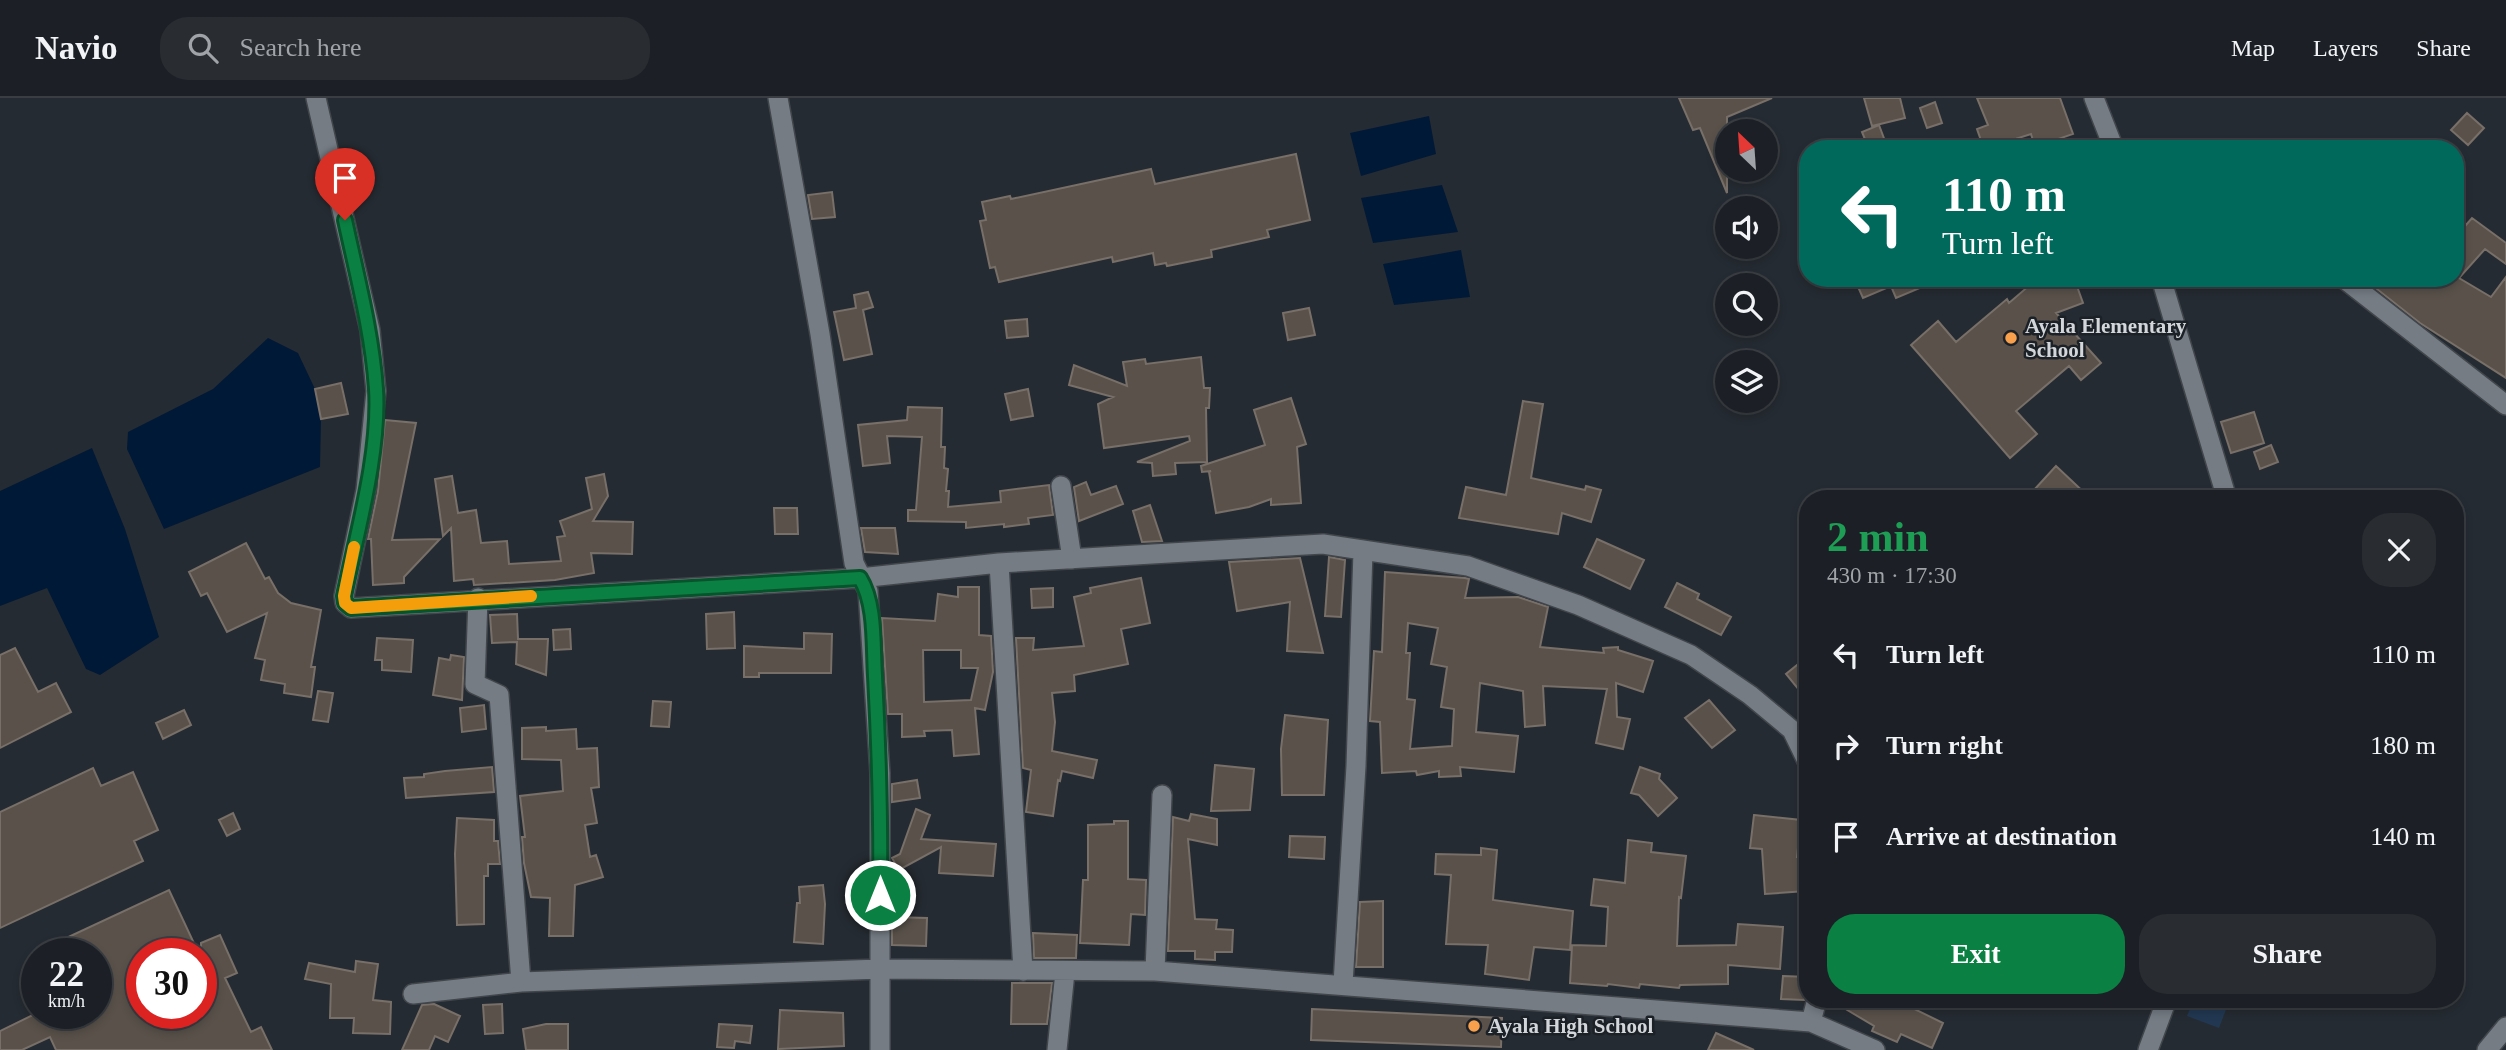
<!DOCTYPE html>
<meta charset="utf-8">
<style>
body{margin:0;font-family:"Times New Roman",serif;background:#292d32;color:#f1f3f6;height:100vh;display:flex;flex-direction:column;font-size:26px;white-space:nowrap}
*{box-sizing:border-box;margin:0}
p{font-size:23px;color:#a0a3a7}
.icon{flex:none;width:38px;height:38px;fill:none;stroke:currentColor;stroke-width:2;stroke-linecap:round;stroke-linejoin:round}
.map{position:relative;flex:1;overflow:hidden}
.sheet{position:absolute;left:1799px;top:392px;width:665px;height:518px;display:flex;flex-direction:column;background:#1c2026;border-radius:28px;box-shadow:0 4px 10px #0003,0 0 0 2px #3a3e43}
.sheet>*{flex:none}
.hud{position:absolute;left:1799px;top:42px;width:665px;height:147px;border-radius:28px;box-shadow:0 4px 10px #0003,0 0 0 2px #3a3e43;background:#00695c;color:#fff;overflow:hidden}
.needle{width:46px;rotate:335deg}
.controls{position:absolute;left:1715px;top:21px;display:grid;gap:14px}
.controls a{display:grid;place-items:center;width:63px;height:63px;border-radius:50%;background:#1c2026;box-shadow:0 4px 10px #0003,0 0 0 2px #3a3e43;font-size:35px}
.speed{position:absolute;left:21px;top:840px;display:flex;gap:14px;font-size:35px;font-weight:700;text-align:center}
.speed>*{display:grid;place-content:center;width:91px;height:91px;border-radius:50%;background:#1c2026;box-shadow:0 4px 10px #0003,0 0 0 2px #3a3e43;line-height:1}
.speed small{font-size:18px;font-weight:400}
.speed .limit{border:10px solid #d22;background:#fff;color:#111}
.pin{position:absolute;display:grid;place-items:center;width:60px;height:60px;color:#fff;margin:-72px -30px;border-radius:50% 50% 50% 0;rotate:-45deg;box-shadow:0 0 7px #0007}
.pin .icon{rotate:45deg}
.me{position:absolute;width:77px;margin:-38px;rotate:0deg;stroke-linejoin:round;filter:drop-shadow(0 0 5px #0008)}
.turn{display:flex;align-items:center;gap:24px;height:147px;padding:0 28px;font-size:32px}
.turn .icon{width:91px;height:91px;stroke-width:2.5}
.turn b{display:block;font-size:49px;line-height:60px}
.round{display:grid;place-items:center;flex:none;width:74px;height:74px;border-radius:28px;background:#292d32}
.summary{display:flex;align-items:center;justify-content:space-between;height:119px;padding:0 28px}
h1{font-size:42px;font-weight:600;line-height:52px;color:#1e9e55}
.button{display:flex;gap:14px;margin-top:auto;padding:14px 28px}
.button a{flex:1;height:80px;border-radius:28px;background:#0b8043;color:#fff;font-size:28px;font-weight:600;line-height:80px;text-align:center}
.button a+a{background:#292d32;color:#f1f3f6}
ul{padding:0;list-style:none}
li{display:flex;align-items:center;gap:21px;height:91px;padding:0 28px}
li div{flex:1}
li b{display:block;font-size:26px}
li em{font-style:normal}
header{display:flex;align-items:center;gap:42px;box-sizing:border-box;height:98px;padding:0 35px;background:#1c2026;border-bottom:2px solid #3a3e43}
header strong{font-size:33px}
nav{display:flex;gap:38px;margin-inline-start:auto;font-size:24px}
.search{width:490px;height:63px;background:#292d32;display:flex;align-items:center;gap:18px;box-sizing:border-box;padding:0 24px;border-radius:28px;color:#a0a3a7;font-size:26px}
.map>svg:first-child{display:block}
.green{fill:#223852}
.water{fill:#001937}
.building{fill:#59514a;stroke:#786f68;stroke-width:2;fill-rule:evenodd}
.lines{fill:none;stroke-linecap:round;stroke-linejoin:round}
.minor-casing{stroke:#41464c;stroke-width:22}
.tertiary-casing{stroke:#41464c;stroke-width:22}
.minor{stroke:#757c84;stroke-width:19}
.tertiary{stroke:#757c84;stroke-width:19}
.route-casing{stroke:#07532c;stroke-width:18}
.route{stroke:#0b8043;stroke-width:12}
.slow{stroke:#f59e0b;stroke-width:12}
.poi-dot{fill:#f8a04b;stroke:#1c2128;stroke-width:2.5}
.labels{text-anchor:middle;stroke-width:5;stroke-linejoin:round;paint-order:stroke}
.poi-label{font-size:21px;font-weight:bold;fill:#d3d7db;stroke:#1c2128;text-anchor:start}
</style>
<header>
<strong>Navio</strong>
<div class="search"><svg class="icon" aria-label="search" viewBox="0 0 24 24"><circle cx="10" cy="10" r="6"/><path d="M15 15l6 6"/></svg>Search here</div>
<nav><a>Map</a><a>Layers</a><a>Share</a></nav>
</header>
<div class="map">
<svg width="2506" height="952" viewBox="0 0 2506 952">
<rect width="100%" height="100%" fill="#252b32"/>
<!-- green -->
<path class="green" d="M2194,901H2230L2219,930L2187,918Z"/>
<!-- water -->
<path class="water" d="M1429,18L1436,56L1361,78L1350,35Z
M1442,87L1458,134L1373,145L1361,100Z
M1461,152L1470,199L1394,207L1383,166Z
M268,240L298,255L315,291L321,320L320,369L164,431L127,351L128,334L213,291Z
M92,350L125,431L159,539L100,577L86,571L47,490L0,508V393Z"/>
<!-- building -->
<path class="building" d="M1679,0H1772L1727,19V95L1700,30L1693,32Z
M1864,0H1900L1905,20L1872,28Z
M1977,0H2060L2073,36L2035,49L2031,36L1984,51L1977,31L1988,27Z
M1935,4L1942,25L1927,30L1920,10Z
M2467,15L2484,30L2468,47L2451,32Z
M1879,27L1888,51H1869L1862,34Z
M1296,56L1310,122L1267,132L1269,139L1211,152L1212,159L1167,168L1166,165L1155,167L1153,155L1113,164L1112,159L999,184L995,169L990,170L980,123L986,122L982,104L1010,98L1011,101L1151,71L1155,86Z
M832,94L835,119L812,121L808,97Z
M2455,117L2466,127L2472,120L2506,145V166L2485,151L2459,180L2491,199L2506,179V280L2420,225L2363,180H2455Z
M1854,180H1941V181L1896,200L1891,188L1863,200Z
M2038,180H2074L2083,205L2056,215L2101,265L2081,282L2069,268L2016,313L2037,336L2010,360L1911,247L1938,223L1956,244L2007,201L2009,205Z
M868,194L873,209L863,212L872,256L844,262L834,214L856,210L854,197Z
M1309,210L1315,237L1288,242L1283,215Z
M1027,221L1028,238L1007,240L1005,223Z
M1201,259L1204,290H1210L1209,310H1206L1207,364L1175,365L1176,376L1153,378L1152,365L1137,364L1190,343L1189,338L1104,350L1098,306L1113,299L1069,287L1074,267L1127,288L1123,264L1145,261L1146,266Z
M341,285L348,316L321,321L315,291Z
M1028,291L1033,318L1011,322L1005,296Z
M1291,300L1306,346L1297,349L1301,405L1271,407V401L1249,409L1216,415L1209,374L1211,373L1202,374L1201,368L1265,347L1254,312Z
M1523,303L1543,306L1531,380L1585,392L1586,388L1601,392L1591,424L1562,415L1558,436L1459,420L1466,389L1506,397Z
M908,309L942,310L941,349H945L944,370L948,371L946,393H949L948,409L1001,404L1000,393L1049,387L1053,417L1028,420L1029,426L1004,429V426L966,430V424L908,423V412H916L922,339L887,338L890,365L863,368L858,327L907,322Z
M2254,314L2264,345L2231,355L2221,324Z
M385,322L416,325L392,442L440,441L404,479V485L373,487L371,441H368L378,393Z
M2271,347L2278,364L2260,371L2254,354Z
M2056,368L2091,401H2044L2034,392Z
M604,376L608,398L593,423L633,424L632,456L591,455L594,475L555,482L474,487L473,481L454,483L451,430L443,438L435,381L452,378L458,415L476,412L481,445L507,443L509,466L561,463L557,439L565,438L560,423L592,411L586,380Z
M1086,384L1091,397L1116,388L1123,406L1079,423L1074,389Z
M1150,407L1162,443L1142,444L1133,413Z
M774,410H797L798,436H775Z
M861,430H895L898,456L865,454Z
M1597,441L1644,462L1630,491L1584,469Z
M246,445L265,481L269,479L278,495L291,505L321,512L311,569H315L311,599L284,595L285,586L261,582L265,562L255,560L267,515L227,534L207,495L201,498L189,474Z
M1329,459L1345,462L1341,519L1325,518Z
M1300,460L1323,555L1287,553L1290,504L1237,513L1229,464Z
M1385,474L1465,480L1469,481L1465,500L1518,499L1548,509L1540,549L1604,555L1603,550L1618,549V552L1653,563L1643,594L1616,585L1617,619L1630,621L1623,651L1596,645L1607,591L1543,588L1545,627L1525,629L1523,593L1480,585L1476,634L1518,638L1514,674L1460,669L1461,678L1439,679V673L1417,677L1416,673L1382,675L1380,624L1370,623L1374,553L1382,554ZM1408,525L1438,530L1431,566L1447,569L1441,609L1454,611L1452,648L1410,651L1415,602L1407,601L1410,555H1406Z
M1141,480L1150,525L1121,531L1128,566L1074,577L1075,593L1052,595L1055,624L1052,653L1097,662L1093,680L1062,673L1060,683L1058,682L1053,718L1026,714L1031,672L1023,670L1016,540H1034L1033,552L1084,548L1074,499L1091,495L1090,490Z
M1677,485L1699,496L1697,501L1731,519L1721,537L1665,509Z
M958,489H979V537L991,538L993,574L985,612L975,610L979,656L954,658L952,632L924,633L925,638L902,639V616H888L882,520L935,523L938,496L958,499ZM923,552H961V570H978L971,602L924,604Z
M1053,490V509L1032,510L1031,491Z
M734,514L735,550L707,551L706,516Z
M517,516L518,541H548L546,577L516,566L517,544L492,545L490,517Z
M570,531L571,551L554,552L553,532Z
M804,535L832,536L831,575H759V579H744V548L804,551Z
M377,540L413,542L411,574L382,572V562H375Z
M15,550L38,594L56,585L71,614L0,650V557Z
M451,557L464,559L462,602L433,597L439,560L450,562Z
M1808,558V603L1786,576Z
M318,593L333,595L328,624L313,622Z
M1709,602L1735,632L1712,650L1685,620Z
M653,603L671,604L669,629L651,628Z
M484,607L486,631L462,634L460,610Z
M184,612L191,627L163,641L156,625Z
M1285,617L1328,622L1324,697H1282L1281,651Z
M546,629V633L576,631L577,651L597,650L599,689L591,690L597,725L585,727L590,759L596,757L603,779L575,787L573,838H549L550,800L531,799L524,765L522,739H525L520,698L563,693L561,662L522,661V630Z
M1215,667L1254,671L1250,712L1211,713Z
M492,669L494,694L406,700L404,680L424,679V676L445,673Z
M1640,669L1660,676L1659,681L1677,700L1658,718L1639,697L1631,695Z
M93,670L101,688L133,674L158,732L134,743L143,763L0,830V714Z
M917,682L920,700L892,704V686Z
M916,711L930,717L921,741L996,746L993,778L939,775L941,749L899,772L892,760L900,756Z
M233,715L240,731L227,738L219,722Z
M1191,716L1217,721V747L1188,741L1195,821L1217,822L1216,831L1233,832L1232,854H1215V862L1195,861V853H1168L1173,719L1189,723Z
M1754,717L1801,722L1797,759H1803L1806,793L1765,796L1762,751L1750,750Z
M457,720L494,722V743H498L500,766H488V778H484V826L457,827L455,756Z
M1114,723H1128V781L1146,782L1145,817L1131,816L1129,847L1080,845L1083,782H1088V727L1114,726Z
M1290,738L1325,739L1324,761L1289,759Z
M1628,742L1652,745L1651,754L1686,758L1681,800L1679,799L1677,848L1736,847L1738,826L1783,829L1780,871L1728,867V886L1680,887L1679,890L1640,886L1639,890L1608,886L1607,888L1570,885L1572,847L1606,848L1608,809L1591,807L1594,781L1625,785Z
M1481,750L1497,752L1493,802L1573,813L1570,852L1534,849L1529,882L1485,876L1488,847L1446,846L1451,777L1435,776L1436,756L1481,757Z
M823,787L825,806L823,846L794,844L797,805H800L799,789Z
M169,792L199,856H142V915H201V845L220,837L237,875L225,880L251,934L261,929L272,952H56L50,939L22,952H0V933L37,915H96V856H32Z
M1383,803V869H1356L1360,804Z
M892,819L927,820L926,848L892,847Z
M1033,835L1077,837L1076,860H1034Z
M356,863L378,866L373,902L391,904L390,936L353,935L354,920H330L331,886L305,881L309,865L355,874Z
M1783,878L1808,879L1804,902L1781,901Z
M1012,885H1052L1047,926H1011Z
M1829,901H1894L1943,925L1932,950L1901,936L1897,944L1872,933L1874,928Z
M434,906L460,918L448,944L435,938L429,952H402L422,907Z
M502,906L503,935L485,936L483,907Z
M1312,911L1502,920L1501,949L1311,942Z
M780,912L843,915L844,948L778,951Z
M546,926H568V952H526L523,931Z
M719,926L752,928L750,945L735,943L734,950L717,949Z
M1716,935L1754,952H1708Z"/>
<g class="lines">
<!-- minor casing -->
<g class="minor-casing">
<path id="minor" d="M316,0L370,232L376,293L366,392L344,498L345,505L351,510L860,480L999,465L1323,446L1468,468L1578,507L1691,557L1750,597L1792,632L1808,665
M778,0L820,236L854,465L868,493L880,675V952
M2343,180L2506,307
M1061,388L1072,461
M999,465L1023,873
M478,500L475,586L499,597L521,884
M1155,873L1162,697
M1343,886L1356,668L1363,453
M413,896L521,884L880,871L1155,873L1811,924L1875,952
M1811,924L1817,901
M1057,952L1065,874
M2487,952L2506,929"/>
</g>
<!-- tertiary casing -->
<g class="tertiary-casing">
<path id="tertiary" d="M2094,0L2114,51
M2161,180L2227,401
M2148,952L2167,901"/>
</g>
<!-- minor -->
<use href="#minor" class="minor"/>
<!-- tertiary -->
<use href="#tertiary" class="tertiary"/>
</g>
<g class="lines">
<!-- route casing -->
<g class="route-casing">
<path id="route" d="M345,122C357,178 372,234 376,291C380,355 357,434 344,498L345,505L351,510L860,480C876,506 873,547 875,578C879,652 881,724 880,797"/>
</g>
<!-- route -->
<use href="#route" class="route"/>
<!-- slow -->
<path class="slow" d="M354,449L344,498L345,505L351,510L531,498"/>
</g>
<!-- markers -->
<g class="poi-dot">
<circle cx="2011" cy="240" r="7"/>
<circle cx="1474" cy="928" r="7"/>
</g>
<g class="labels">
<!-- poi labels -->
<g class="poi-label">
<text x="2025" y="235">Ayala Elementary<tspan x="2025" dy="24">School</tspan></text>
<text x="1488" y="935">Ayala High School</text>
</g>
</g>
</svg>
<div class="controls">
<a><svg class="needle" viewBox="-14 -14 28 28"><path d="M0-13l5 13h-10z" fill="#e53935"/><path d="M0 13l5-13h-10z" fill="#a0a3a7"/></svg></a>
<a><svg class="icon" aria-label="sound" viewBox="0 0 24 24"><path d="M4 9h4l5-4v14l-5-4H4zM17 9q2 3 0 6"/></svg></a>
<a><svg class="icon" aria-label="search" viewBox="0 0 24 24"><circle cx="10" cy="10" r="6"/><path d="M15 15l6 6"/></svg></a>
<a><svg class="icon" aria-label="layers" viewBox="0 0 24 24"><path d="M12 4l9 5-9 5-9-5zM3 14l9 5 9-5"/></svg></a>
</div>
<div class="speed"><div>22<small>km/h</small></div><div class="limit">30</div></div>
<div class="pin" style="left:345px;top:122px;background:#d93025"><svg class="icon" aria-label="arrive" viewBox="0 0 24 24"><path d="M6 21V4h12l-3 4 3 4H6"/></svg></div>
<svg class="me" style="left:880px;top:797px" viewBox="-20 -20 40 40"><circle r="17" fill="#0b8043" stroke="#fff" stroke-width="3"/><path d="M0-11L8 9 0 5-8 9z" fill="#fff"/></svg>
<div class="hud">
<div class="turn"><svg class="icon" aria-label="left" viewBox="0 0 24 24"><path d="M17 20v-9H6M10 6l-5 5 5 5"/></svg><div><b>110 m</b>Turn left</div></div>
</div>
<section class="sheet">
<div class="summary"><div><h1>2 min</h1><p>430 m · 17:30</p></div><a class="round"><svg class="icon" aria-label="close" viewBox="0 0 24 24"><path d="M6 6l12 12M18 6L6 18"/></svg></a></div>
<ul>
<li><svg class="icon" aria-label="left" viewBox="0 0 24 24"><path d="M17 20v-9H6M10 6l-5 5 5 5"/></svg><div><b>Turn left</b></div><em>110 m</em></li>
<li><svg class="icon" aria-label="right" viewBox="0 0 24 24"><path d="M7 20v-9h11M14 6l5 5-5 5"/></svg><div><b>Turn right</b></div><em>180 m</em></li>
<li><svg class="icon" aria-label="arrive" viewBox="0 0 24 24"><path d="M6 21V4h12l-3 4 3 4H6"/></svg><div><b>Arrive at destination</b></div><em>140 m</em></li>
</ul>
<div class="button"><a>Exit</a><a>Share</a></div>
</section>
</div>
